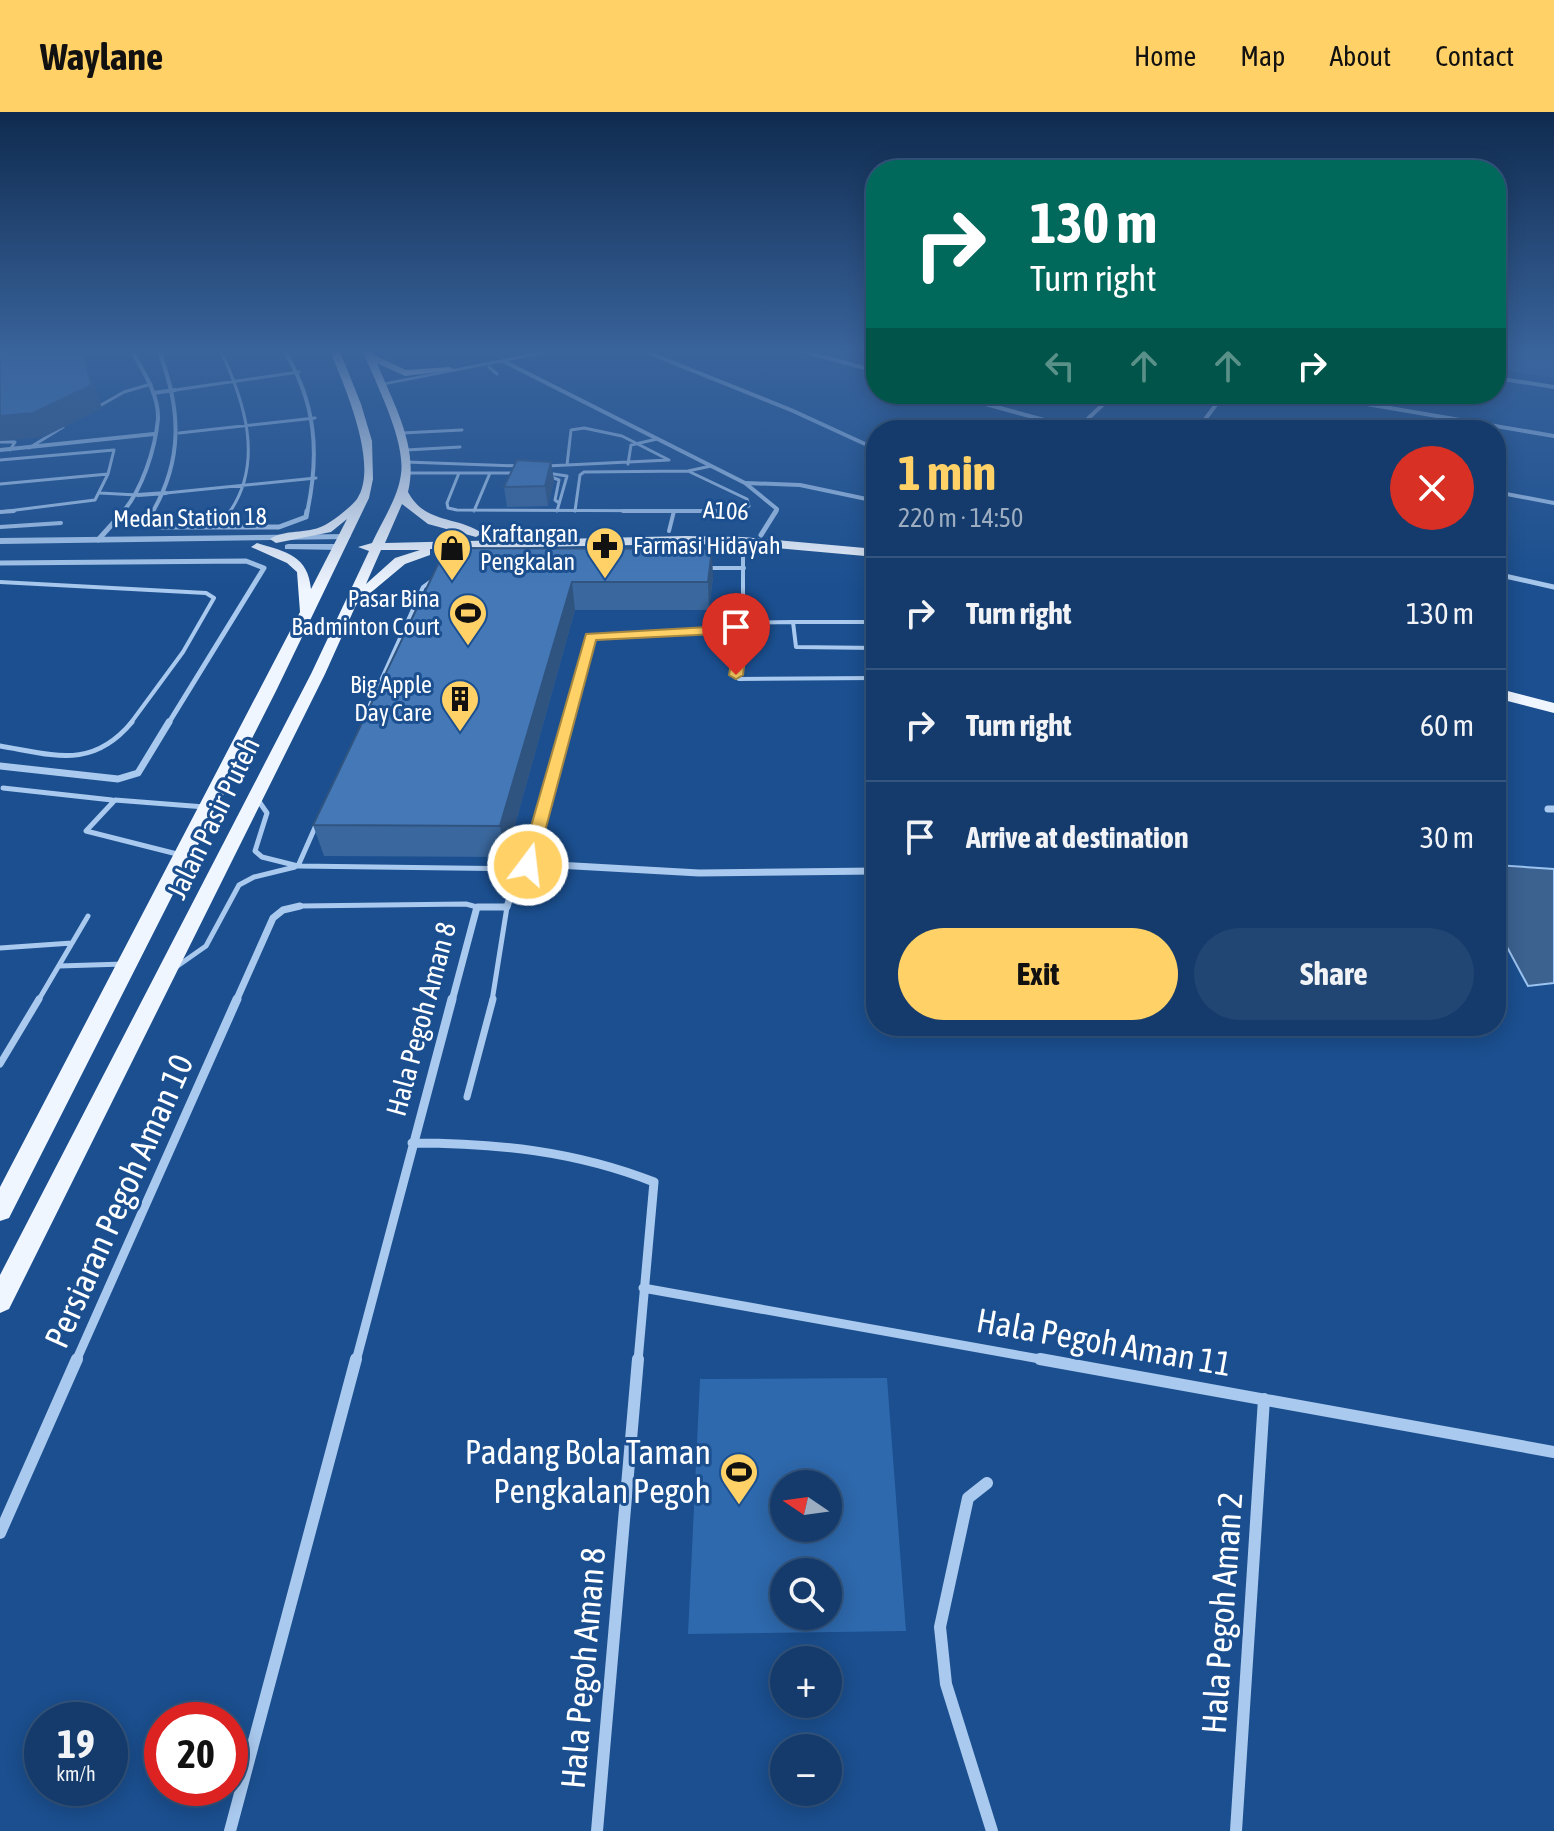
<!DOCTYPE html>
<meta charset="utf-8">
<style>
body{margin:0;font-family:"Asap Condensed",sans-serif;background:#214673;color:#f1f3f6;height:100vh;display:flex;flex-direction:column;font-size:30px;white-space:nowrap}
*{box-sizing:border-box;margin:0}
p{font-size:26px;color:#9dadc1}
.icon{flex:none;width:44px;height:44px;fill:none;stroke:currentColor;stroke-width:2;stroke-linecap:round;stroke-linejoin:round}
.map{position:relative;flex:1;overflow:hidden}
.side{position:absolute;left:866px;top:308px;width:640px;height:616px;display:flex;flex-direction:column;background:#143b6b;border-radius:32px;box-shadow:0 4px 20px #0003,0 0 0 2px #33557e}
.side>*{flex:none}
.guide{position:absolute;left:866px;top:48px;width:640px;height:244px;border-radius:32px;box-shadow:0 4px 20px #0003,0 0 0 2px #33557e;background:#00695c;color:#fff;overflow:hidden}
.needle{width:52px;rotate:283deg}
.buttons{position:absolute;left:770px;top:1358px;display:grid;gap:16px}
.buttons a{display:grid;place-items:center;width:72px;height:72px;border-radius:50%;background:#143b6b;box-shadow:0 4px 20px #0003,0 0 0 2px #33557e;font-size:40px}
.speed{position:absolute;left:24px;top:1590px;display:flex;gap:16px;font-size:40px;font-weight:700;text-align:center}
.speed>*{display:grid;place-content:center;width:104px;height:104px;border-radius:50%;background:#143b6b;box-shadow:0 4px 20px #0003,0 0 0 2px #33557e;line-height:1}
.speed small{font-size:20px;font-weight:400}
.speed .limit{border:12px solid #d22;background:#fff;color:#111}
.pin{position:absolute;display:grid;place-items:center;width:68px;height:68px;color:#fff;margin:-82px -34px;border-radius:50% 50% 50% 0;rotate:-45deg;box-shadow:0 0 8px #0007}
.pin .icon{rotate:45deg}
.me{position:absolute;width:88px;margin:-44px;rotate:15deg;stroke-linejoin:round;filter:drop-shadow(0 0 6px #0008)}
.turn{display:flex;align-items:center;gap:28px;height:168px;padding:0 32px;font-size:36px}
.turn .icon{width:104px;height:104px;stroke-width:2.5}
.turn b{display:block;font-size:56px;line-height:68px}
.lanes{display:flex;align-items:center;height:76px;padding:0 32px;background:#0003;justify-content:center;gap:40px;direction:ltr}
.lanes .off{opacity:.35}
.round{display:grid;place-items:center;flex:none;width:84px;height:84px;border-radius:42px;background:#214673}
.overview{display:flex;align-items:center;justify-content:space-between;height:136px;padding:0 32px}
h1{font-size:48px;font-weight:700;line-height:60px;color:#ffd166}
.cta{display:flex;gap:16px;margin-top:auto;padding:16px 32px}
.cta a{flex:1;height:92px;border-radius:48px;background:#ffd166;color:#111;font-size:32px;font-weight:700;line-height:92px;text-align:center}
.cta a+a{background:#214673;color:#f1f3f6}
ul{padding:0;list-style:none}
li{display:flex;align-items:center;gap:24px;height:112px;padding:0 32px;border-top:2px solid #33557e}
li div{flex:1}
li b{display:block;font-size:30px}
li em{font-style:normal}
header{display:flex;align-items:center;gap:48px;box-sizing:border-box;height:112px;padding:0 40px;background:#ffd166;color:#111}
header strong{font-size:38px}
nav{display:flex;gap:44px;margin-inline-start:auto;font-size:28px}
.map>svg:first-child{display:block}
.green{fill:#2e69ad;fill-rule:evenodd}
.water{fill:#3c6290;stroke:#9cc4f0;stroke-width:2}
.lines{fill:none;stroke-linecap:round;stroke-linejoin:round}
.service-far3{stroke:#a9c9ee;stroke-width:3}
.service-far2{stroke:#a9c9ee;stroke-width:4}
.service-far1{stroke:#a9c9ee;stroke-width:5}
.service{stroke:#a9c9ee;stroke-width:7}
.minor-far4{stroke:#a9c9ee;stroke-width:4}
.minor-far3{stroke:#a9c9ee;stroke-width:5}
.minor-far2{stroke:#a9c9ee;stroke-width:7}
.minor-far1{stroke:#a9c9ee;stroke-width:9}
.minor{stroke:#a9c9ee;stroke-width:12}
.tertiary{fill:#a9c9ee;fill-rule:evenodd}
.primary{fill:#f0f6ff;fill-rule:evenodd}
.wall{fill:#3a679d}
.shaded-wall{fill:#305480}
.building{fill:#4478b7;stroke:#305480;stroke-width:2}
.route{fill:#ffd166;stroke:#a68842;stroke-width:2}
.labels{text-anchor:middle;stroke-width:6;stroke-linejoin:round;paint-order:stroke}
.far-street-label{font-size:24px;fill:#fff;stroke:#1b4f8f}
.far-poi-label{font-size:24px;fill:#fff;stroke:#1b4f8f;text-anchor:start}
.street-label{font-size:28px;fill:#fff;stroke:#1b4f8f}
.near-street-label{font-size:34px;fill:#fff;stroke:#1b4f8f}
.near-poi-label{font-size:34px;fill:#fff;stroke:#1b4f8f;text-anchor:end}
</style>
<header>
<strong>Waylane</strong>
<nav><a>Home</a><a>Map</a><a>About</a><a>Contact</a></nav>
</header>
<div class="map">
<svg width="1554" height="1719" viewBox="0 0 1554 1719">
<rect width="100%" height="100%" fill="#1b4f8f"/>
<!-- green -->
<path class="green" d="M1496,237H1554V266L1496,257Z
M887,1266L906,1519L688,1522L700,1267ZM784,1372H828V1416H784ZM784,1460H828V1504H784Z"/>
<!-- water -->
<path class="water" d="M1496,753L1554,757V871L1528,874L1507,835L1496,827Z"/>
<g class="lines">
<!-- service-far3 -->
<path class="service-far3" d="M220,237C244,288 265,350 229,401
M489,255L497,262
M175,278L299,260
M94,297L124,280L151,272
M584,316L622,324L669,348L567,353L571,318Z
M179,321L315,306
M402,321L462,318
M0,330H15L10,338
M29,336L63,315
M406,338L460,335
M0,348L114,338L108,362L95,388L0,400
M406,350L519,354
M628,352L631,333L657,327
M546,354L567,353
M407,361H516
M459,361L447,391L448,396L457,398L735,399L749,394L747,387L688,359
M547,361L567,364L557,399
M549,364L559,368L555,388L559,391
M0,372L108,362
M100,381L137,383
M166,381L316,366
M474,399L490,361
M575,399L580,363L584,360L688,359L711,354"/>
<!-- service-far2 -->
<path class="service-far2" d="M623,399H736
M0,400L14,399
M0,415L61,411
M219,415L231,399
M669,419L674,399
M707,456H744
M0,470L206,481L214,486L183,540L130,612
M793,510H876
M743,511L793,510L796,535L876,536
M743,517L735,565L739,567L876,566
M369,595L423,475L434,467
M564,612L588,527L743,517V429"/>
<!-- service-far1 -->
<path class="service-far1" d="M0,634C54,643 92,658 132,610
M3,676L112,688
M258,688L267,701L255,739L262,745L298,754L524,757L565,610
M181,743L86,719L115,688L205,695
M298,754L317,711
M300,794L466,792L477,795
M0,836L72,831
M59,854L124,852
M176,855L206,834L239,773L254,765L295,755
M38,889L88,804
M492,889L507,795"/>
<!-- service -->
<path class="service" d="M0,952L39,887
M467,985L493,887"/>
<!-- minor-far4 -->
<path class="minor-far4" d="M283,237C316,289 320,341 307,401
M639,237L791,298L876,337
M794,237L876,259
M505,250L745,371L777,397L775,401
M1496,266L1554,275
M153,281L175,278
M949,282L1077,317
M1308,282L1554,324
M1076,318L1114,282
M1197,318L1224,282
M0,338L154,322
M746,371L800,373L876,389
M1496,380L1554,391
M138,383L166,381
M122,401C142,378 155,338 158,307C159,284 145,262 134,243L140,237
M152,401C183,348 181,298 160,242L170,237"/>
<!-- minor-far3 -->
<path class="minor-far3" d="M153,399L149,412L160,415H279L306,405L307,399
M761,423L776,399
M98,428L124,399
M0,451L246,449L264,456L168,612
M1496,462L1554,475"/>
<!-- minor-far2 -->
<path class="minor-far2" d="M0,654L118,667L138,661L169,610
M1548,697H1554
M236,889L273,806L283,798L300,794
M452,889L477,795H507L511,782L531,761L557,753L699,761L876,759"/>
<!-- minor-far1 -->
<path class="minor-far1" d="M412,1031C497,1031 575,1039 654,1070L638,1249
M643,1176L1051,1249
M76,1249L237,887
M356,1249L452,887"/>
<!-- minor -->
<path class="minor" d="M1040,1247L1554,1340
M987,1371L968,1386L940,1515L946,1572L992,1719
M0,1421L77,1247
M230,1719L356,1247
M597,1719L638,1247
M1236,1719L1264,1287"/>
<!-- tertiary -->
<path class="tertiary" d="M555,237H570L380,274L377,272Z
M350,422L351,424L347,427L0,432V426Z
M288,432H340L344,435L340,438L285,437V433Z"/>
<!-- primary -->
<path class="primary" d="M329,237H339L361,292L372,329L373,367L369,386L276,579L9,1106L0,1109V1075L300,500L297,460L287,451L251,435L257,431C287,440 308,444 311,477L347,407L331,420L276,431L270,427C284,417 307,422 323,414C332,410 352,394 357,387C380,353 343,270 329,237Z
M362,237H372L374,243L406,258L450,255L455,258L405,264L377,251C394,293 419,335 408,380C425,412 457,404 482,421L476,425L428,412L402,392L385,431L685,424L743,425L876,437V445L743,433L685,432L430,437V443L405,452L356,493L325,562L9,1197L0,1201V1163L311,562L369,439L358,435L372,431C382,409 398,386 401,362C406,328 375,270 362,237ZM381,438H420L395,446L366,472Z
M1496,576L1554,591V601L1496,586Z"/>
</g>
<!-- wall -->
<path class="wall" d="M551,350L554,369L548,394L507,395L504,375Z
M441,446L713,465L709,498H575L506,745L324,744L313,713Z"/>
<!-- shaded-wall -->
<path class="shaded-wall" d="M81,237L102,296L44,325L0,329V304Z
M551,350L554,369L548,394L545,374Z
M712,437L713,465L709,498L708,470Z
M572,470L575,498L506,745L500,714Z"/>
<!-- building -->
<path class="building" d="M0,237H81L92,273L33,301L0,304Z
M517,348L551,350L545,374L504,375Z
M465,436L712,437L708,470H572L500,714L313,713L441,446Z"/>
<!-- sky -->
<linearGradient id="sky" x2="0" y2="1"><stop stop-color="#0f2b4f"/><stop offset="0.5" stop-color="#39639b"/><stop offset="1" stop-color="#39639b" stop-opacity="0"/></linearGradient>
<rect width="1554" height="478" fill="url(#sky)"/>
<!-- route -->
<path class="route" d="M743,513L749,517L743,563L736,567L729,563L736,521L596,528L536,753L528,759L522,757L520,753L586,522Z"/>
<!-- icons -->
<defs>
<g id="pharmacy-pin" transform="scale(2)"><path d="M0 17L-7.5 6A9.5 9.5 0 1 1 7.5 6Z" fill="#ffd166" stroke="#1b4f8f"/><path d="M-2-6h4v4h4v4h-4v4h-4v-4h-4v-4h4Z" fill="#111"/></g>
<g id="shop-pin" transform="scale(2)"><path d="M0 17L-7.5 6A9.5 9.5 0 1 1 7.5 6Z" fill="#ffd166" stroke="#1b4f8f"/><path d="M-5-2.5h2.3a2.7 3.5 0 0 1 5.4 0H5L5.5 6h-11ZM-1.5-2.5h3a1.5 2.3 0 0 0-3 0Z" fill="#111"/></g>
<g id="stadium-pin" transform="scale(2)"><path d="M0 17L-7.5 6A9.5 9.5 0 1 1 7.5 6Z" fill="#ffd166" stroke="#1b4f8f"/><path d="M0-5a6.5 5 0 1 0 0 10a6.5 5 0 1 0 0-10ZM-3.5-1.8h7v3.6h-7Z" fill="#111"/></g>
<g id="building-pin" transform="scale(2)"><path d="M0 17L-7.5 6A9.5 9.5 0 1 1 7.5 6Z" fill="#ffd166" stroke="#1b4f8f"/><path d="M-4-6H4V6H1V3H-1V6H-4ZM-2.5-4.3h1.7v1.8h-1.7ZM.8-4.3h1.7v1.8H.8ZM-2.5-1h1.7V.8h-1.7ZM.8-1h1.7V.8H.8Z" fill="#111"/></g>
</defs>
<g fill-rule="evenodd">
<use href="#pharmacy-pin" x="605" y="434"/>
<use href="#shop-pin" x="452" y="436"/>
<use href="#stadium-pin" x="468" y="501"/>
<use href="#building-pin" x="460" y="587"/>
<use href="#stadium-pin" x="739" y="1360"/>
</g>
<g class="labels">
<!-- far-street labels -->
<g class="far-street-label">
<text transform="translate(726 399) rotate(3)" y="8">A106</text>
<text transform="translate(190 406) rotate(-1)" y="8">Medan Station 18</text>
</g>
<!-- far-poi labels -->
<g class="far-poi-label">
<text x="480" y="430">Kraftangan<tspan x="480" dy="28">Pengkalan</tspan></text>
<text x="633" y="442">Farmasi Hidayah</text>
<text x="440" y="495" text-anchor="end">Pasar Bina<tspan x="440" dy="28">Badminton Court</tspan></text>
<text x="432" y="581" text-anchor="end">Big Apple<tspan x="432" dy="28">Day Care</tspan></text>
</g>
<!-- street labels -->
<g class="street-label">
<text transform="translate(213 706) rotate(-64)" y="10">Jalan Pasir Puteh</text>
<text transform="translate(421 907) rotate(-75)" y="10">Hala Pegoh Aman 8</text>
</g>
<!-- near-street labels -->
<g class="near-street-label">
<text transform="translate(119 1089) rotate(-66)" y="12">Persiaran Pegoh Aman 10</text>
<text transform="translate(1104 1230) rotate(10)" y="12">Hala Pegoh Aman 11</text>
<text transform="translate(1222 1501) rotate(-86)" y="12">Hala Pegoh Aman 2</text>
<text transform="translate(583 1556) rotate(-85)" y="12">Hala Pegoh Aman 8</text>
</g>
<!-- near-poi labels -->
<g class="near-poi-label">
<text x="711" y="1352">Padang Bola Taman<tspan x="711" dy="39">Pengkalan Pegoh</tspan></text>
</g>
</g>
</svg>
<div class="buttons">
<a><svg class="needle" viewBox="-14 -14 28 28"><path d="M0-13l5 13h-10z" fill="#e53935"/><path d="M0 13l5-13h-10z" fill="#9dadc1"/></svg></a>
<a><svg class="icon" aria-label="search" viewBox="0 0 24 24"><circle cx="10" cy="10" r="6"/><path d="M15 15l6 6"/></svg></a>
<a>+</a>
<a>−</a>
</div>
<div class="speed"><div>19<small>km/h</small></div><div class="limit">20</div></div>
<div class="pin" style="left:736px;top:563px;background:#d93025"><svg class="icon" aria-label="arrive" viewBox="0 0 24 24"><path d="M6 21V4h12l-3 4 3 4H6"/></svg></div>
<svg class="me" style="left:528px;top:753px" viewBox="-20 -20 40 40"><circle r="17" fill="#ffd166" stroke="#fff" stroke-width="3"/><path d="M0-11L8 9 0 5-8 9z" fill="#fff"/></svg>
<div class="guide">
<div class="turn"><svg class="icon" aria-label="right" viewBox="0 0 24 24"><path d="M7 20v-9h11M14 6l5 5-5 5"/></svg><div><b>130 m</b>Turn right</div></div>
<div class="lanes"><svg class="icon off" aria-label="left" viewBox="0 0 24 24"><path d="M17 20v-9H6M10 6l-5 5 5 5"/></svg><svg class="icon off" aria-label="ahead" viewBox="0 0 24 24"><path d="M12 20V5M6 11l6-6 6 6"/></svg><svg class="icon off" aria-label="ahead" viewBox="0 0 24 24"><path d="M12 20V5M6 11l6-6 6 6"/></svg><svg class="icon" aria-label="right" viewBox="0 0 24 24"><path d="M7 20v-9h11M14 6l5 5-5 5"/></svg></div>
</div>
<section class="side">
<div class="overview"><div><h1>1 min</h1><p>220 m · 14:50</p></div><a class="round" style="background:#d93025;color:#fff"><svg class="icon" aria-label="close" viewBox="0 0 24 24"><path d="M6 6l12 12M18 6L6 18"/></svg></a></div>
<ul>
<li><svg class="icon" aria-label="right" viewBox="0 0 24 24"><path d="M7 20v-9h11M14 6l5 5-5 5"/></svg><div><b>Turn right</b></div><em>130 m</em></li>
<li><svg class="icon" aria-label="right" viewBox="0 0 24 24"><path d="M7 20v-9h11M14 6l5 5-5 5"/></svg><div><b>Turn right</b></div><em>60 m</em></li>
<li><svg class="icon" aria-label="arrive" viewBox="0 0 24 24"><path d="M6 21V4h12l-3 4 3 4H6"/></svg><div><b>Arrive at destination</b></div><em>30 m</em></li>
</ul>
<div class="cta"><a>Exit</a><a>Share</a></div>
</section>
</div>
